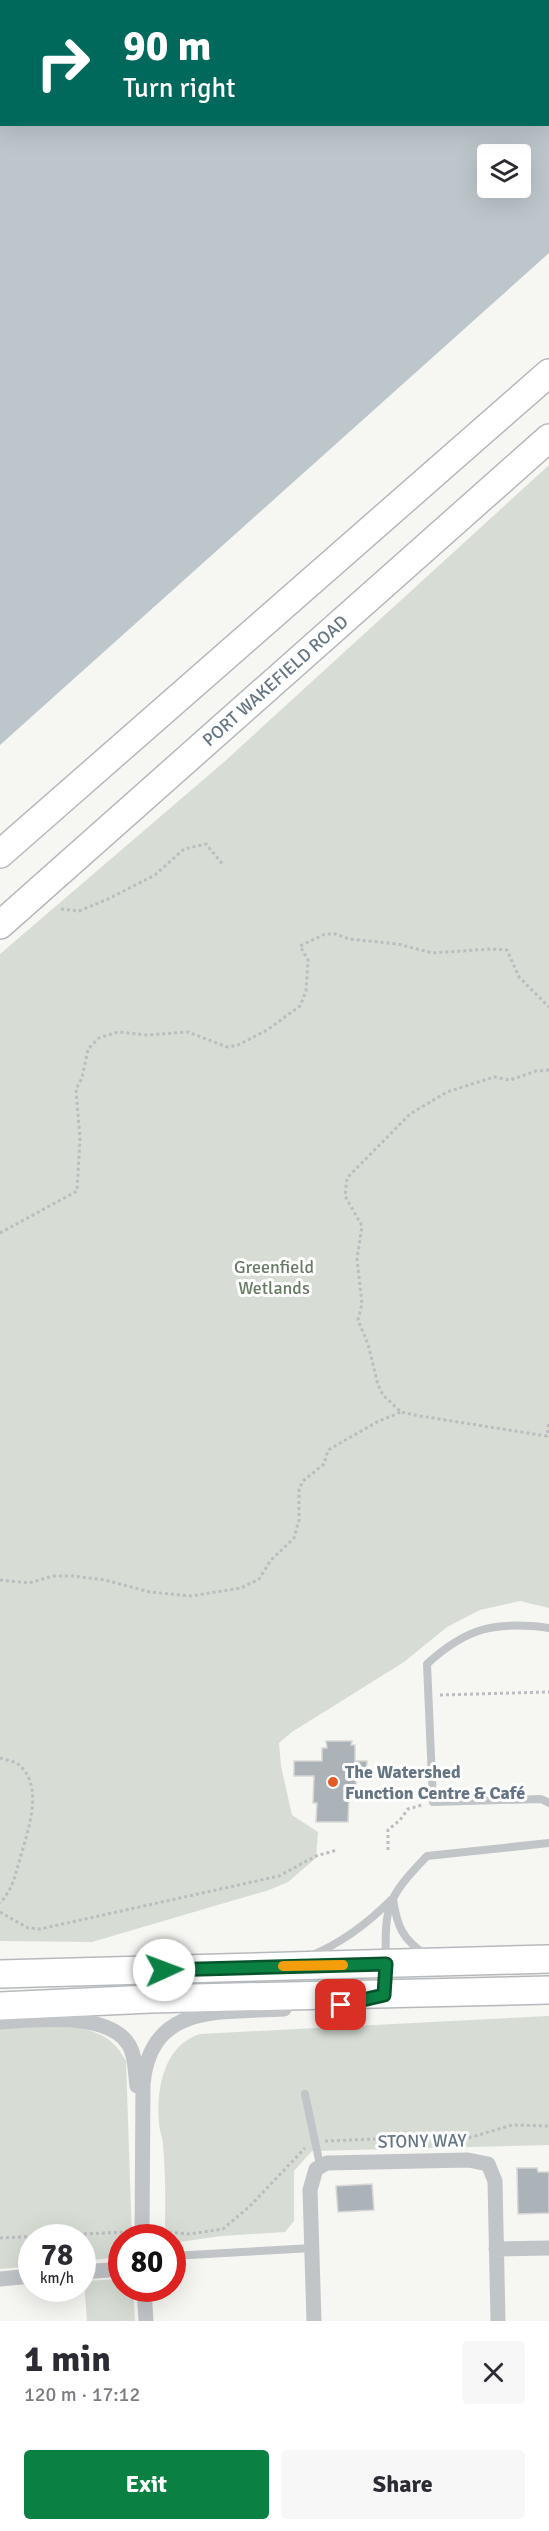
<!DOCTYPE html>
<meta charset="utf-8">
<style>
body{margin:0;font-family:Signika,sans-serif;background:#f7f7f7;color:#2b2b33;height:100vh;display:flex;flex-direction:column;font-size:22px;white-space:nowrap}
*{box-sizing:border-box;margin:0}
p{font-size:20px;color:#7c7c81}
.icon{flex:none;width:33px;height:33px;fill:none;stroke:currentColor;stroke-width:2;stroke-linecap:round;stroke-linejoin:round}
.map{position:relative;height:2321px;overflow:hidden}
.details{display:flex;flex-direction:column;background:#fff;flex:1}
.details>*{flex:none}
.top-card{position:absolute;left:0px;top:0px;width:549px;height:126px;box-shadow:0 6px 24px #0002;background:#00695c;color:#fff;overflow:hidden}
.fabs{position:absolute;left:477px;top:144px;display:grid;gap:12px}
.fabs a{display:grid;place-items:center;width:54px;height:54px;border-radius:6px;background:#fff;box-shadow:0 6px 24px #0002;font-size:30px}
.speed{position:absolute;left:18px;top:2224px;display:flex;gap:12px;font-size:30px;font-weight:700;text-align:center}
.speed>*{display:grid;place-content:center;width:78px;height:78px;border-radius:50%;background:#fff;box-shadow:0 6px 24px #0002;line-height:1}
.speed small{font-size:15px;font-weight:400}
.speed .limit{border:9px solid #d22;background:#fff;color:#111}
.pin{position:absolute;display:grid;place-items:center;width:51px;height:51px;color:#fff;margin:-26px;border-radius:12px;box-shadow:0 3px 9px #0006}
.me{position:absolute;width:66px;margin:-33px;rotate:88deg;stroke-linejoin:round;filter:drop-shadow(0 0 4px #0008)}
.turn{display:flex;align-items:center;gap:21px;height:126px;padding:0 24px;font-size:27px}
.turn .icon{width:78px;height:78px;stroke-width:2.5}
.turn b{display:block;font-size:42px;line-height:51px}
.round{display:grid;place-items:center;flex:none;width:63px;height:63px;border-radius:6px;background:#f7f7f7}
.summary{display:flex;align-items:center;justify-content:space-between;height:102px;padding:0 24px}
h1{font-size:36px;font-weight:700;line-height:45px}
.cta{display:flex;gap:12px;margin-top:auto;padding:12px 24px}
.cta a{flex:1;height:69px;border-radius:6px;background:#0b8043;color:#fff;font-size:24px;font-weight:700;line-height:69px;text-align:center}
.cta a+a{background:#f7f7f7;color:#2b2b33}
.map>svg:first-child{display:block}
.green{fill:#d7ddd4}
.water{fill:#bcc6cb;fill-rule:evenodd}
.building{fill:#abb2b8;stroke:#d7d8d5;stroke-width:1.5}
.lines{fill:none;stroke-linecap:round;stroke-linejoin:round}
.highway-casing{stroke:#b6b9bc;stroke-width:30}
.path{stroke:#bbbdc0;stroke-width:3;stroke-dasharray:3 3;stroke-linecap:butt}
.lane{stroke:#c1c5c8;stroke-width:8}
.street{stroke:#c1c5c8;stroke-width:15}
.highway{stroke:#fff;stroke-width:27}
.route-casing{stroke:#07532c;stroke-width:15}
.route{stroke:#0b8043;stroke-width:10}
.slow{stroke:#f59e0b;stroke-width:10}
.poi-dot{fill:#e45b25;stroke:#fff;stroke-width:2}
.labels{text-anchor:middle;stroke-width:6;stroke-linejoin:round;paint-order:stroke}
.street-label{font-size:18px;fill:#657584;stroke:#fff}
.park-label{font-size:18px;fill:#677b64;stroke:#fff}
.poi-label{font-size:18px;font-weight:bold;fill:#657584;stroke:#fff;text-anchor:start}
</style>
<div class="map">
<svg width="549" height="2321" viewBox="0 0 549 2321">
<rect width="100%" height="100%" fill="#f6f6f3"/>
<!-- green -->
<path class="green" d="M549,465V1608L520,1601L480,1610L447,1627L404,1662L292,1732L279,1743L281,1766L292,1815L318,1832L316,1858L288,1882L269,1890L92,1942L0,1941V954L224,762Z
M549,2016V2145L312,2151L294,2171V2221L285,2232L221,2236L173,2243L172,2238H165C165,2207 166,2176 163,2145C163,2138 159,2130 159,2123C156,2089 164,2045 200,2034Z
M48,2023C81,2028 109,2028 126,2061L132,2238H122L121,2257L83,2261L82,2238H32L31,2266L0,2269V2025Z
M121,2279L122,2289H133L135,2321H87L84,2281Z"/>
<!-- water -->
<path class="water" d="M0,0H549V253L0,745ZM2,2H548V124H2ZM488,154H520V188H488Z"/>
<!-- building -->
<path class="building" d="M326,1741H352L351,1745H355V1761H367L366,1777H356V1795H349L348,1822H316L317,1803H313L314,1776H294V1761H322V1748H327Z
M517,2168H537L538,2172H549V2213L518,2214Z
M372,2184L374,2210L338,2212L336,2186Z"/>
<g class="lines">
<!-- highway casing -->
<g class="highway-casing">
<g id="highway">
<path d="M0,854L549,373"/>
<path id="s1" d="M0,925L549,438"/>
<path d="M0,1974L549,1959"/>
<path d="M0,2006L150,1999L549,1990"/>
</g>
</g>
<!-- path -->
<path class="path" d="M61,909L79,911L108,899L155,875L184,849L206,844L224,866
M549,1070L536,1071L510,1080L494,1077L447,1092L410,1114L347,1178L345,1196L362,1226L357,1259L362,1304L358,1320L368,1344L378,1385L383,1395L401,1412L420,1416L547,1436L549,1423
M0,1233L77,1191L80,1139L76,1089L82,1078L88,1049L99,1038L118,1032L147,1035L188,1032L227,1047L238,1045L267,1030L300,1006L306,991L308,960L300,946L325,934H336L349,939L398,944L432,953L491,949L507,950L519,977L549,1007
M0,1580L29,1583L53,1576H73L105,1580L150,1592L191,1596L241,1588L259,1579L271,1560L294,1538L299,1520V1489L303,1481L324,1464L328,1450L377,1422L401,1412
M440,1695L549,1692
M0,1758C5,1760 14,1761 18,1764C44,1785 29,1826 22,1852C16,1871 14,1888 0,1903
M388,1850V1830L400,1820L408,1809L422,1805
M0,1912L28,1928L40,1929L279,1876L316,1856L337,1850
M325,2141L427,2137L465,2139L512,2125L549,2126
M157,2231L190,2234L223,2229L250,2206L305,2148
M0,2238L126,2232"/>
<!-- lane -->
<path class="lane" d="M549,1628C496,1621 467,1627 427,1664L433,1802L541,1799L549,1803
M393,1899C397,1926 402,1939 426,1955
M310,1956C342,1943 367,1924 391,1900
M386,1960C384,1904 389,1896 427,1856L549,1843
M305,2094L320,2165
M172,2256L313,2248"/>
<!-- street -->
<path class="street" d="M0,2022C34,2020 109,2011 129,2045C136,2057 135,2073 137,2086
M142,2238L143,2084C151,2002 221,2013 284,2009
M496,2249L549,2248
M82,2272L122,2269
M0,2279L32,2276
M144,2289L146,2321
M314,2321L310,2190L316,2169L327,2163L468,2160L488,2164L495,2181L498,2321"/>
<!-- highway -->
<use href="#highway" class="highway"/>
</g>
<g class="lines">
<!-- route casing -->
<g class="route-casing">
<path id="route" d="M164,1970L386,1964L384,1995L341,2005"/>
</g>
<!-- route -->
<use href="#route" class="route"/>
<!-- slow -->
<path class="slow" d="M283,1966L343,1965"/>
</g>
<!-- markers -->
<circle class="poi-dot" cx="333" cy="1782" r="6"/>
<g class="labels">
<!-- street labels -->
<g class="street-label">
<text dy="6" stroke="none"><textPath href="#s1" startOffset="368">PORT WAKEFIELD ROAD</textPath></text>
<text transform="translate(422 2141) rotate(-1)" y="6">STONY WAY</text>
</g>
<!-- park labels -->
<g class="park-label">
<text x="274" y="1273">Greenfield<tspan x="274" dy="21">Wetlands</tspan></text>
</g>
<!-- poi labels -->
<g class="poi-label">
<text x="345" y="1778">The Watershed<tspan x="345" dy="21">Function Centre &amp; Café</tspan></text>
</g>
</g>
</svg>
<div class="fabs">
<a><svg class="icon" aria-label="layers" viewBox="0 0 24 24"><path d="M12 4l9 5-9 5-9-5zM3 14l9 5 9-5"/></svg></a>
</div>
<div class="speed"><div>78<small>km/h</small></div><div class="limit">80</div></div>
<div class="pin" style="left:341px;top:2005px;background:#d93025"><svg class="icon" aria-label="arrive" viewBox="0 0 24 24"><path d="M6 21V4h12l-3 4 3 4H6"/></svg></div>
<svg class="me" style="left:164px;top:1970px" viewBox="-20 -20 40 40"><circle r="19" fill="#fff"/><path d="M0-13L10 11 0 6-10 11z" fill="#0b8043"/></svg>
<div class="top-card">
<div class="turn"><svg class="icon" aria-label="right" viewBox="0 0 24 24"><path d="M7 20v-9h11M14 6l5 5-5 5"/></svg><div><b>90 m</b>Turn right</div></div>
</div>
</div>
<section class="details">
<div class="summary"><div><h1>1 min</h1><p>120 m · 17:12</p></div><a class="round"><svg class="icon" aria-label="close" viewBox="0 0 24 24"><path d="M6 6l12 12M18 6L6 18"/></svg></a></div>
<div class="cta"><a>Exit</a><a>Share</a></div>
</section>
